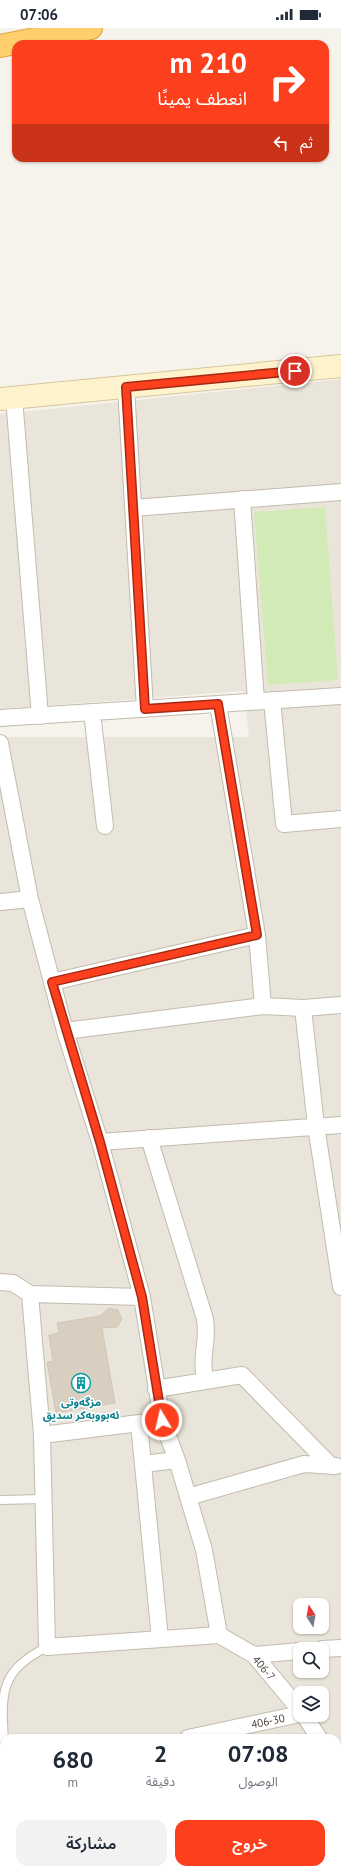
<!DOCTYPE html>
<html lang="ar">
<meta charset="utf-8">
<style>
body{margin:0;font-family:"PT Sans","Noto Sans Arabic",sans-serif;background:#f2f2f3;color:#1f2937;direction:rtl;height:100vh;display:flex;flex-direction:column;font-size:15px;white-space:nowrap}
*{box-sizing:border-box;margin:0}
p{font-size:13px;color:#747a83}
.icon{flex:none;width:22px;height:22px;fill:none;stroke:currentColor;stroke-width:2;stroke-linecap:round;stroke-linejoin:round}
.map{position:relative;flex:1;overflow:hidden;direction:ltr}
.sheet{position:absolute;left:0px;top:1706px;width:341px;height:140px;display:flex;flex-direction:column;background:#fff;border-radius:12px 12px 0 0;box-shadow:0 1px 3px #0004;direction:rtl}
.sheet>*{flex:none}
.banner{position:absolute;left:12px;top:12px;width:317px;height:122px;border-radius:12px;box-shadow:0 1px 3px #0004;direction:rtl;background:#fc3f1d;color:#fff;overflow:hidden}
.needle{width:26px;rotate:349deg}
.fabs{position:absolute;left:293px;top:1570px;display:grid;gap:8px}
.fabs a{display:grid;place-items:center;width:36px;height:36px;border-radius:8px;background:#fff;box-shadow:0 1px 3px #0004;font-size:20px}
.pin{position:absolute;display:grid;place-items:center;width:34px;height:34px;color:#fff;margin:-17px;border:2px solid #fff;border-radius:50%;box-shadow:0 1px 4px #0007}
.me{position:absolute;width:44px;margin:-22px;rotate:351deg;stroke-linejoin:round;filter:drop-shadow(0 0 3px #0008)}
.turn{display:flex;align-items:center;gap:14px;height:84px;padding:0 16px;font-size:18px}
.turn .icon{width:52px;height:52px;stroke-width:2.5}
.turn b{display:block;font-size:28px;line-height:34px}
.then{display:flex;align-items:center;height:38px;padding:0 16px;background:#0003;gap:8px;font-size:15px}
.eta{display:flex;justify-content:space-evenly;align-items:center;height:68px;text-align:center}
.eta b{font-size:24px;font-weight:600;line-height:28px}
.button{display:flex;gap:8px;margin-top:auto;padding:8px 16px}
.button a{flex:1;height:46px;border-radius:12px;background:#fc3f1d;color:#fff;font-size:16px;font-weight:600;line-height:46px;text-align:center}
.button a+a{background:#f2f2f3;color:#1f2937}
.status{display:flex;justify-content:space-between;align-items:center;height:28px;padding:0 20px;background:#fff;direction:ltr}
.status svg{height:11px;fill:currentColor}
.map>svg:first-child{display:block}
.residential{fill:#eae5da;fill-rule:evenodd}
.green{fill:#d2eab5}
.building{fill:#d8cfc1;stroke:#d3c7b4}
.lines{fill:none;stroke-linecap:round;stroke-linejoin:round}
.lane-casing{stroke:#c2bbae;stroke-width:10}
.street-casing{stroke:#c2bbae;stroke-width:18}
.secondary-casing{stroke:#d6c79b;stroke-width:24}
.highway-casing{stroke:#e0a43c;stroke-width:24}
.lane{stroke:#fff;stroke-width:8}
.street{stroke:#fff;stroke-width:16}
.secondary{stroke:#fff3cd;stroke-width:22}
.highway{stroke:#ffcf6e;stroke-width:22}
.route-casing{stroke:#a42913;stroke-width:10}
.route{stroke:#fc3f1d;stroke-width:7}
.labels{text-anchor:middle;stroke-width:3;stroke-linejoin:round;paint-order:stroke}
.culture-label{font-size:11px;font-weight:bold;fill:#0d838f;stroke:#fff}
.street-label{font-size:11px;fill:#4b4439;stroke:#fff}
</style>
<div class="status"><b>07:06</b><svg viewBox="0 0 49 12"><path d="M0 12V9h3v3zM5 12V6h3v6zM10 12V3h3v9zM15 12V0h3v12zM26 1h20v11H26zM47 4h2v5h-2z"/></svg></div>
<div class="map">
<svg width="341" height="1846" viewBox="0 0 341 1846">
<rect width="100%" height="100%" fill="#f6f3ec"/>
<!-- residential -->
<path class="residential" d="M341,351V1846H0V709H249L244,663L0,681V386ZM300,1577H322V1599H300ZM300,1621H322V1643H300ZM300,1665H322V1687H300ZM4,1710H337V1842H4Z"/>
<!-- green -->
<path class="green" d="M325,479L338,652L268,657L254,484Z"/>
<!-- building -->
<path class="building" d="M109,1280L118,1282L122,1291L117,1299L102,1300L115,1375L56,1385L47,1334L53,1333L49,1307L59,1305L57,1295L100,1288Z"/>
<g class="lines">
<!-- lane casing -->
<g class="lane-casing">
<path id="lane" d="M0,1472L44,1471
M4,1713C1,1664 0,1643 47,1619"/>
</g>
<!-- street casing -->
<g class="street-casing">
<path id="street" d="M126,359L145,681
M14,370L40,688
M242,471L256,673
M133,480L341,464
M272,672L284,796L341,791
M218,676L257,907L263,978
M92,684L105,798
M0,690L341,668
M0,715L30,871L65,1003L100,1114L142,1269L162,1392L177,1432L204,1522L219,1607
M0,874L30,871
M52,954L257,907
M303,980L316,1098L341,1259
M65,1003L263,978L303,980L341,977
M149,1110L205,1291C209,1314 199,1330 206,1353
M100,1114L341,1097
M0,1254L13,1255L30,1266L142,1269
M30,1266L42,1407L47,1619L219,1607
M156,1361L242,1347L331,1438
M139,1396L160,1611
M42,1407L148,1394
M143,1436L177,1432
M188,1469L304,1436L336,1438
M219,1607L254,1627L300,1682
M322,1621L341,1620
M254,1627L300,1623
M304,1687L319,1710
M188,1710L300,1686
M337,1739L341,1746
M0,1743L4,1742
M80,1842V1846
M181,1842V1846"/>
</g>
<!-- secondary casing -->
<g class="secondary-casing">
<path id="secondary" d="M0,371L341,338"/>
</g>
<!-- highway casing -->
<g class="highway-casing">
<path id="highway" d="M0,18L91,0"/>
</g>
<!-- lane -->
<use href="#lane" class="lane"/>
<!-- street -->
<use href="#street" class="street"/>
<!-- secondary -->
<use href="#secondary" class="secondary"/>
<!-- highway -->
<use href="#highway" class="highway"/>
</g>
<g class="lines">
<!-- route casing -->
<g class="route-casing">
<path id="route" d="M162,1392L142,1269L100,1114L52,954L257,907L218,676L145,681L126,359L295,343"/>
</g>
<!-- route -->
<use href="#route" class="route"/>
</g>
<!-- icons -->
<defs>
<g id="building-ring" transform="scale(1)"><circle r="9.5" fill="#fff" stroke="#0f9aa8" stroke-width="1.5"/><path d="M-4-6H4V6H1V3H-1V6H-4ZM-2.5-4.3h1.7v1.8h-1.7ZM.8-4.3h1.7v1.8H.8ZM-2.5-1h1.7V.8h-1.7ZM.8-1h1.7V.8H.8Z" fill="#0f9aa8"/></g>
</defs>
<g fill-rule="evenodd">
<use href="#building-ring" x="81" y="1355"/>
</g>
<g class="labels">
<!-- culture labels -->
<g class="culture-label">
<text x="81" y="1378">مزگەوتی<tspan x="81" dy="13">ئەبووبەکر سدیق</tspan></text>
</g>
<!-- street labels -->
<g class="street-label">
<text transform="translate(264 1640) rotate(49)" y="4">406-7</text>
<text transform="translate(268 1693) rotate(-12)" y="4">406-30</text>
</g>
</g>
</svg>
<div class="fabs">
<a><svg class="needle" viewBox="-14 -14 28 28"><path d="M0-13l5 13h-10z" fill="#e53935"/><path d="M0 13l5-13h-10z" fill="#747a83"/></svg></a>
<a><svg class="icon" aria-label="search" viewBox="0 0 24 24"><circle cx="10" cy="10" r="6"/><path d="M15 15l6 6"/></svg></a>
<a><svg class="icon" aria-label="layers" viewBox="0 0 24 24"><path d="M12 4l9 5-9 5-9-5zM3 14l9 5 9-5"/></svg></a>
</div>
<div class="pin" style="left:295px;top:343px;background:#d93025"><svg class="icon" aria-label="arrive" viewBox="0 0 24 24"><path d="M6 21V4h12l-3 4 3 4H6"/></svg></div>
<svg class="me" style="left:162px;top:1392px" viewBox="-20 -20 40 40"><circle r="17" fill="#fc3f1d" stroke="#fff" stroke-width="3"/><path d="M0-11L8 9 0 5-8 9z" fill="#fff"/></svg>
<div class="banner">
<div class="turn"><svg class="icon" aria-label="right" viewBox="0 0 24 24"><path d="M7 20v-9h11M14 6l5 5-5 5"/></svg><div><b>210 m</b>انعطف يمينًا</div></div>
<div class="then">ثم<svg class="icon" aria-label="left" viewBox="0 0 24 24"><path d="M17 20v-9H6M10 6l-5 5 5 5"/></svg></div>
</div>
<section class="sheet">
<div class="eta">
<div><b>07:08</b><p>الوصول</p></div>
<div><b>2</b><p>دقيقة</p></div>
<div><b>680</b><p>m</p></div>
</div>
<div class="button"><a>خروج</a><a>مشاركة</a></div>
</section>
</div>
